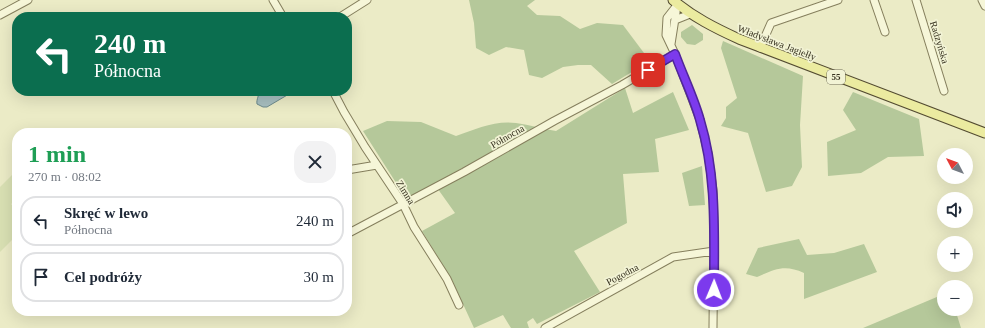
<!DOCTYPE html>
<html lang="pl">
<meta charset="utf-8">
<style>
body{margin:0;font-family:Georgia,serif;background:#f2f2f3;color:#1f2937;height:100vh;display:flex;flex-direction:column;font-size:15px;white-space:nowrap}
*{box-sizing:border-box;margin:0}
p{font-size:13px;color:#747a83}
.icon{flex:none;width:22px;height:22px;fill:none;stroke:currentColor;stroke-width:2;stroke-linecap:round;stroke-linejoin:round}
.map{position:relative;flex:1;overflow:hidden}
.side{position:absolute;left:12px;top:128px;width:340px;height:188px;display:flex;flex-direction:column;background:#fff;border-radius:16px;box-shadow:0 4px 16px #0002}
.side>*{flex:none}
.top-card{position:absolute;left:12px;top:12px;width:340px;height:84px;border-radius:16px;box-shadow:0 4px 16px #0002;background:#0b6e4f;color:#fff;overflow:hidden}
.needle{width:26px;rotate:311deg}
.buttons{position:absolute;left:937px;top:148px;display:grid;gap:8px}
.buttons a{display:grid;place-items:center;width:36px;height:36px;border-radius:50%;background:#fff;box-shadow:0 4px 16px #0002;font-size:20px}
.pin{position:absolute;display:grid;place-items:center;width:34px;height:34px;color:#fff;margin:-17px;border-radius:8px;box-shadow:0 2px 6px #0006}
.me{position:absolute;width:44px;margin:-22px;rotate:1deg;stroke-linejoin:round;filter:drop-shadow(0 0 3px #0008)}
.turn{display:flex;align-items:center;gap:14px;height:84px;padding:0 16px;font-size:18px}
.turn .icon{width:52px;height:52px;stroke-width:2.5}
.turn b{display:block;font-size:28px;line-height:34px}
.round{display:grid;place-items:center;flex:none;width:42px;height:42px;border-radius:16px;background:#f2f2f3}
.overview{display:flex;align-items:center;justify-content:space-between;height:68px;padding:0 16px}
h1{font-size:24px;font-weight:800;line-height:30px;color:#1e9e55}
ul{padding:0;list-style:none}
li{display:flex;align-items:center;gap:12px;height:50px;margin:0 8px 6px;padding:0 8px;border:2px solid #e0e1e3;border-radius:16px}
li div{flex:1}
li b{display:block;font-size:15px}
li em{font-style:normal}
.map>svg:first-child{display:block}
.farmland{fill:#d9e0b3}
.green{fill:#b5c89a}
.water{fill:#a7bebf;stroke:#6e8b8c}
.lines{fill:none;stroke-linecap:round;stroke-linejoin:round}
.minor-casing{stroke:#857f5d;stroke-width:9}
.major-casing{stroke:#534b31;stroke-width:11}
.minor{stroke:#f6f6d8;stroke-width:7}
.major{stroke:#ebeba0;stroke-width:9}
.route-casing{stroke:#51269a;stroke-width:10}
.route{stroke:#7c3aed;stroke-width:7}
.labels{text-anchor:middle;stroke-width:3.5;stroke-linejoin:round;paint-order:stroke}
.shield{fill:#f2f3d5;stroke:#6e6b56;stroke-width:1}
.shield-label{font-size:9px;font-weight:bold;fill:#36311f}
.street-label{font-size:10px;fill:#36311f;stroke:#f2f3d5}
</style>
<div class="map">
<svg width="985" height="328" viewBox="0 0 985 328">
<rect width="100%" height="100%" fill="#ebebc6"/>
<!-- farmland -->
<path class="farmland" d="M17,170V199L11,204L17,211V235L0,252V187Z"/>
<!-- green -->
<path class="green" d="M469,0H535L527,6L537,15L560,16L580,29L597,23L623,25L650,61L612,84L591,65H578L563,67L542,78L529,75L524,50L506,47L489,55L476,48L474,23Z
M692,25L703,34V40L695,45L687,44L681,37V32Z
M723,41L803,76L800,125L802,167L792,186L766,192L748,133L721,126L726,118V107L737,98L721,48Z
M625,88L633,113L673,92L689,130L655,139L659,172L623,174L627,223L574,251L600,292L537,324L533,318L527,322L529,328H511L503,315L474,328L452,280L422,231L455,213L435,185L407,200L363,131L387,121L421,122L456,136C475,129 496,120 516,123C530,125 543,129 556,131Z
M853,92L919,119L924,156L888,157L861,173L828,176L827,142L856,130L843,110Z
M702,166L705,205L689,206L682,173Z
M799,239L807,255L834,253L864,244L877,272L804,299V273C785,264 775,269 757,277L746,274L758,248Z
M944,294V309H955L961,328H863Z"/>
<!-- water -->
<path class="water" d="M258,91H294L267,107H263L257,104C256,99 260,95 258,91Z"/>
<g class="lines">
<!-- minor casing -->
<g class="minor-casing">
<path id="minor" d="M273,0L283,17
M874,0L885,32
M916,0L944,91
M982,0L985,6
M678,4L667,18L666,35L675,54L700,120L708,153L713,190L714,228L713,328
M0,15L28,0
M340,17L367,0
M675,20L690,14
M671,44L677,6
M760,48L771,23L838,0
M333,91L344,112L365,147L403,204L414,227L447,279L459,305
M347,170L377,165
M347,234L464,172L554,121L622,85L675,54
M545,328L673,257L714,251"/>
</g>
<!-- major casing -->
<g class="major-casing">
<path id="major" d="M673,0C693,17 715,28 739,39L985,133"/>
</g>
<!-- minor -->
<use href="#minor" class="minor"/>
<!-- major -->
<use href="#major" class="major"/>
</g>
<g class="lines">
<!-- route casing -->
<g class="route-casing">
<path id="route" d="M648,70L675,54C683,76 694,98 700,120C717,176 714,233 714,290"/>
</g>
<!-- route -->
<use href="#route" class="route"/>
</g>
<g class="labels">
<!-- shield labels -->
<rect class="shield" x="827" y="70" width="18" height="14" rx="3"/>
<g class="shield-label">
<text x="836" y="80">55</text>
</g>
<!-- street labels -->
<g class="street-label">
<text transform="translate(777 42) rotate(21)" y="4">Władysława Jagiełły</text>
<text transform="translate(940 42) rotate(73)" y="4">Radzyńska</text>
<text transform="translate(507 136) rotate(-30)" y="4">Północna</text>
<text transform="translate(406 192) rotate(58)" y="4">Zimna</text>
<text transform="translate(622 274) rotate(-28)" y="4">Pogodna</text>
</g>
</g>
</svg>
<div class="buttons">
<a><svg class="needle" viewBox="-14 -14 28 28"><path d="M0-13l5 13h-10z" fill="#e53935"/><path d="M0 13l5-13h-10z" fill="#747a83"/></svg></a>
<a><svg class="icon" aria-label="sound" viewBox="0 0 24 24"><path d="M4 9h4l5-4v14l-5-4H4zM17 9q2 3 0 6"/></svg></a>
<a>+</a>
<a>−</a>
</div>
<div class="pin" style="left:648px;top:70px;background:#d93025"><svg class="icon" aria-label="arrive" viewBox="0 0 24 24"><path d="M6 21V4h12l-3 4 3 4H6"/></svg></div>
<svg class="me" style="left:714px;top:290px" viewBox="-20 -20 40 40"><circle r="17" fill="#7c3aed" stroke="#fff" stroke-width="3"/><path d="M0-11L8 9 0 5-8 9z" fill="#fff"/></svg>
<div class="top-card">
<div class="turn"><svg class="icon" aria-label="left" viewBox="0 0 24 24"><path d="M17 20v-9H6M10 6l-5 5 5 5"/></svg><div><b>240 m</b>Północna</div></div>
</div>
<section class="side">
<div class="overview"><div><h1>1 min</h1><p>270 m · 08:02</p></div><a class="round"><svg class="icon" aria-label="close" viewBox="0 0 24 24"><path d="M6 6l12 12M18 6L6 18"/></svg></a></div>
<ul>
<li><svg class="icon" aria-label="left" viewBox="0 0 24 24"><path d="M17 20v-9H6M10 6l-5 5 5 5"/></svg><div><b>Skręć w lewo</b><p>Północna</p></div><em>240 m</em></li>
<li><svg class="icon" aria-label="arrive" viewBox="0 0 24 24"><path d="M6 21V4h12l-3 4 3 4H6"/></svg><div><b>Cel podróży</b></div><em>30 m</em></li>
</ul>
</section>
</div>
